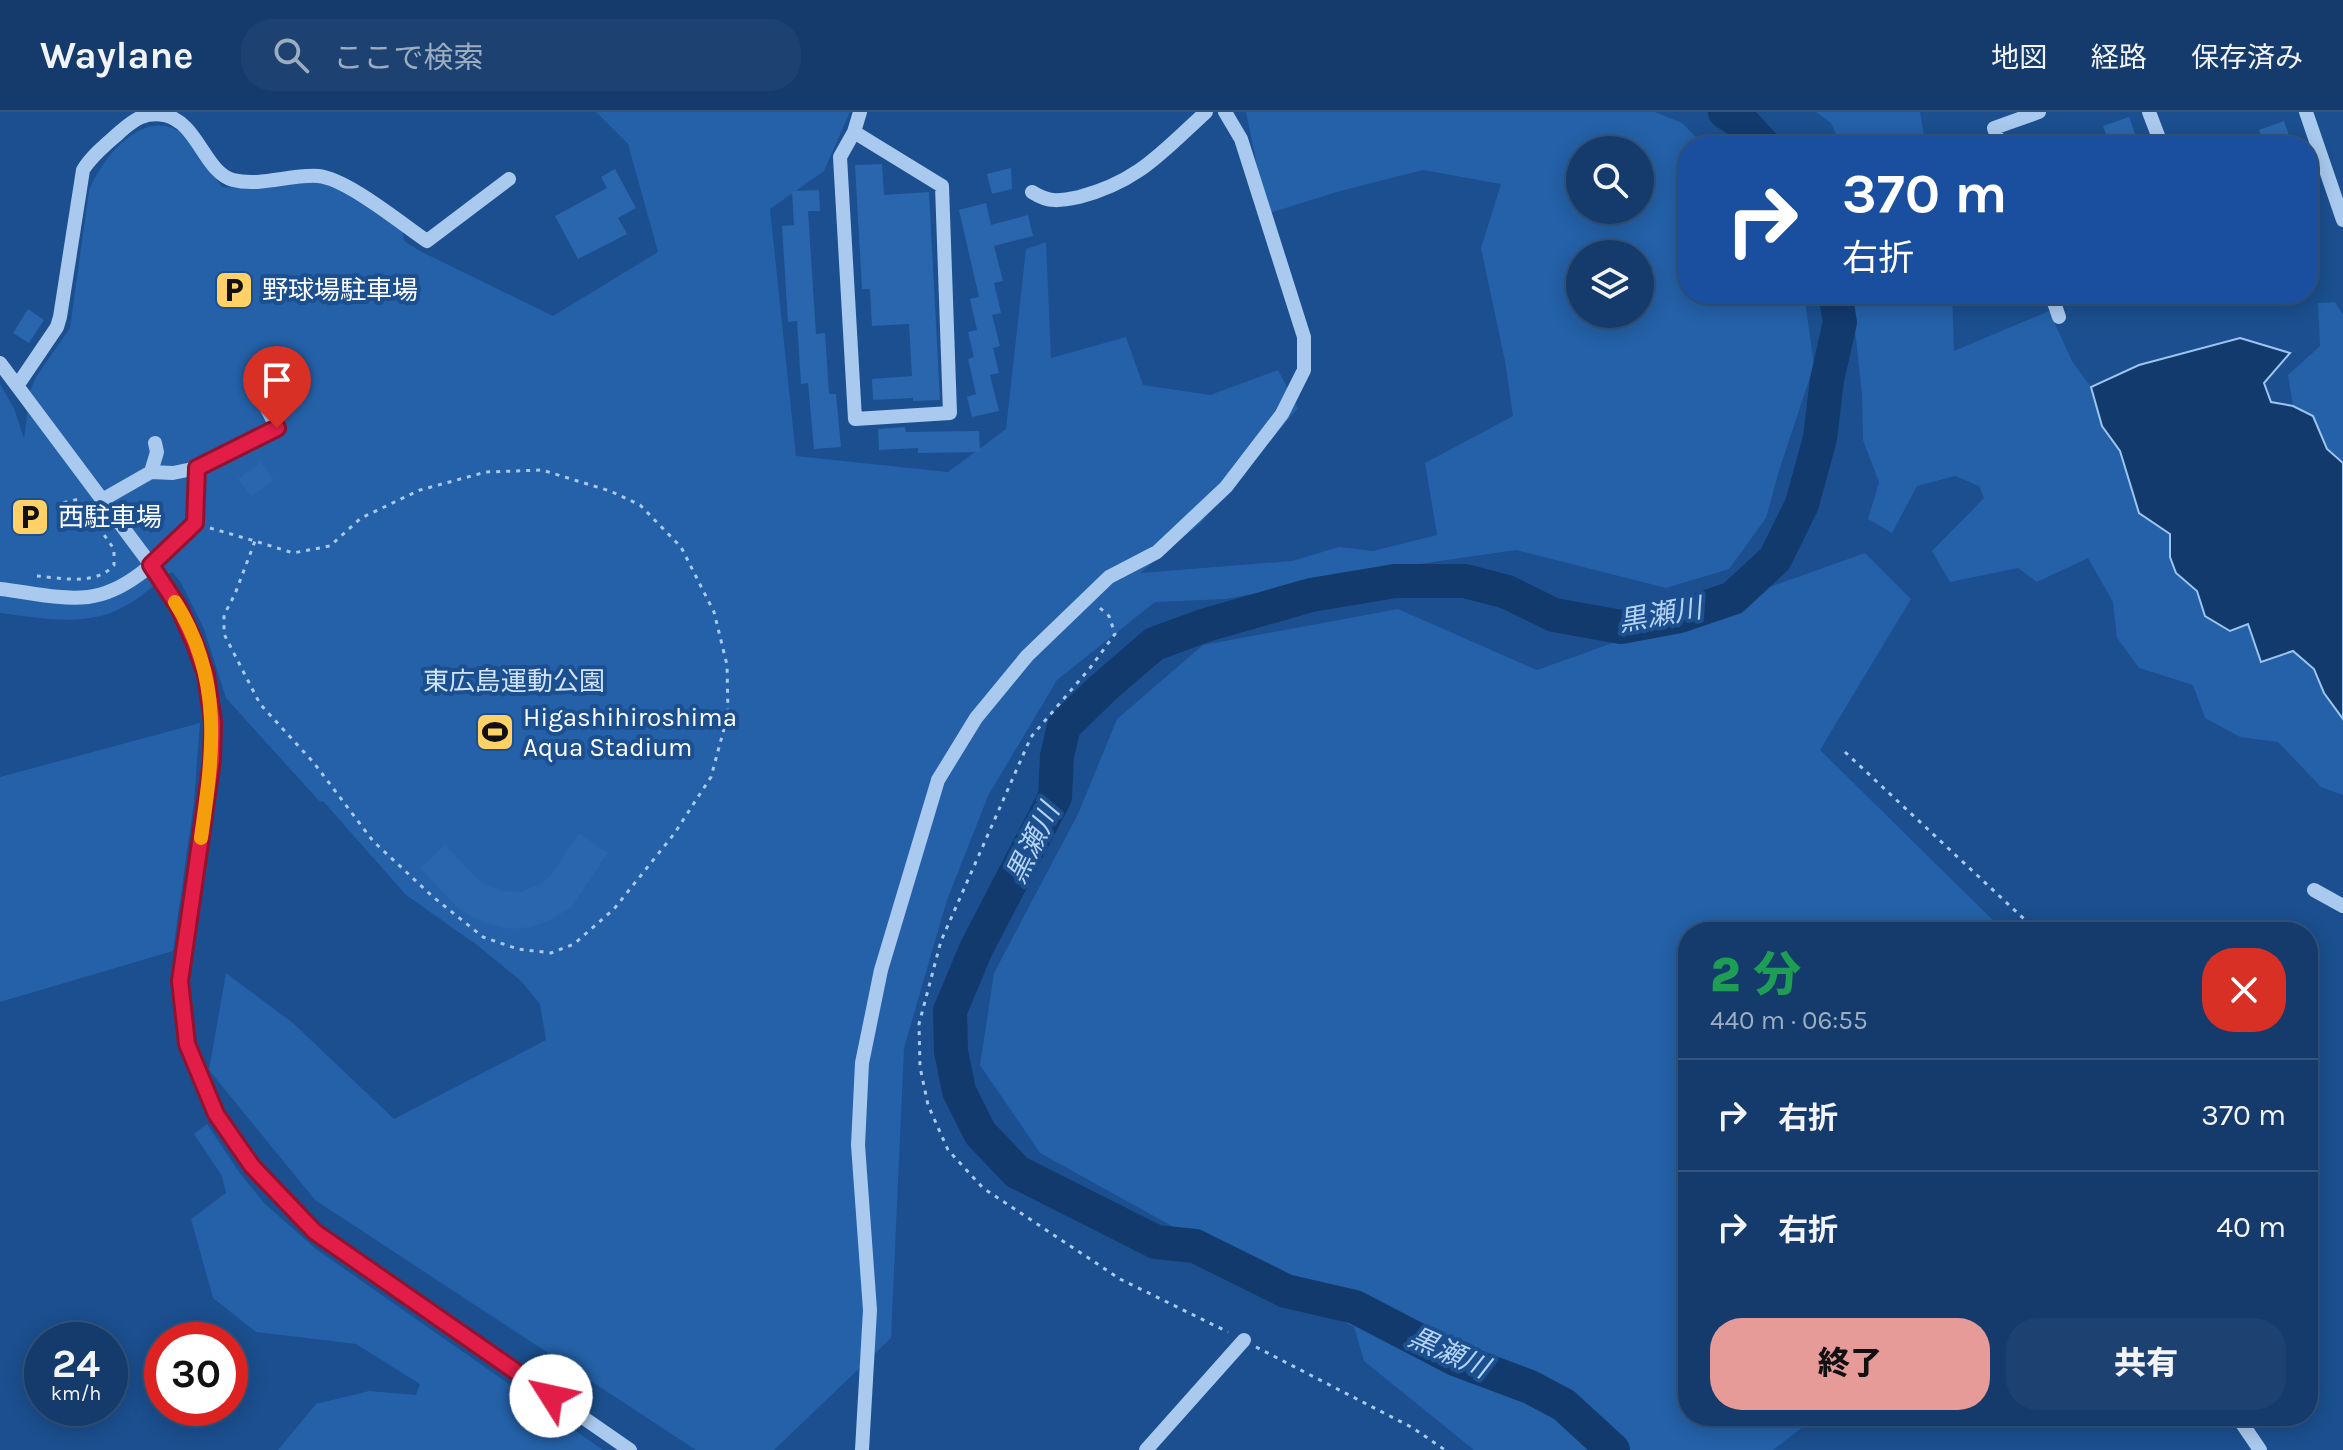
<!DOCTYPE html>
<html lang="ja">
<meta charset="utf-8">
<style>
body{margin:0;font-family:Karla,"Noto Sans JP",sans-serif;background:#1d4271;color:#f1f3f6;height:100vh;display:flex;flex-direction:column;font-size:30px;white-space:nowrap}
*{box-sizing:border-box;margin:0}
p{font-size:26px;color:#9dadc1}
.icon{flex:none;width:44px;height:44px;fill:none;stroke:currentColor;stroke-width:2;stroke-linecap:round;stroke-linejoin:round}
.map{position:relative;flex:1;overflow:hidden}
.sheet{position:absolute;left:1678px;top:810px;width:640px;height:504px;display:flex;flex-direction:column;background:#143b6b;border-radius:32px;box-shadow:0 4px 20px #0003,0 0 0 2px #33557e}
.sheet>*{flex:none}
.banner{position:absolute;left:1678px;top:24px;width:640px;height:168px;border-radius:32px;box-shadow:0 4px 20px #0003,0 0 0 2px #33557e;background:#1a4fa0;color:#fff;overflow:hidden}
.buttons{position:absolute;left:1566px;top:24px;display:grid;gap:16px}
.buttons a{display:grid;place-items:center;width:88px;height:88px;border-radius:50%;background:#143b6b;box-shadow:0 4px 20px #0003,0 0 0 2px #33557e;font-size:40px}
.speed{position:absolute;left:24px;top:1210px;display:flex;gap:16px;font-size:40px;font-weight:700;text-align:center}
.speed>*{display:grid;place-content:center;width:104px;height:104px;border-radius:50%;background:#143b6b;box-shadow:0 4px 20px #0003,0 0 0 2px #33557e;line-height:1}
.speed small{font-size:20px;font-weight:400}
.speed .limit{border:12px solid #d22;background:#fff;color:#111}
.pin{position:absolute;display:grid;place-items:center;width:68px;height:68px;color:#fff;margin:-82px -34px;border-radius:50% 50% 50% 0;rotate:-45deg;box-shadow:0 0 8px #0007}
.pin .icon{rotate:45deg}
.me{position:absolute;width:88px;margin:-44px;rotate:305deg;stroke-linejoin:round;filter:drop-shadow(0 0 6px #0008)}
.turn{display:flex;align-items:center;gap:28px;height:168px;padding:0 32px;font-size:36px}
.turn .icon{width:104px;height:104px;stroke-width:2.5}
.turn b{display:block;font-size:56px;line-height:68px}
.round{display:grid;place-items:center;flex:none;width:84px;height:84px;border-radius:32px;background:#1d4271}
.summary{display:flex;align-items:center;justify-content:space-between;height:136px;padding:0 32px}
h1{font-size:48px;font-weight:800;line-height:60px;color:#1e9e55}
.cta{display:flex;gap:16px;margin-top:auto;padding:16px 32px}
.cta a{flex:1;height:92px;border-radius:32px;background:#e69b98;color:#111;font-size:32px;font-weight:800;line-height:92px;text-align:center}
.cta a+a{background:#1d4271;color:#f1f3f6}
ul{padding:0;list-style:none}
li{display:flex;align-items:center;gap:24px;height:112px;padding:0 32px;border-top:2px solid #33557e}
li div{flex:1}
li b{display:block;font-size:30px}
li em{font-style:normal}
header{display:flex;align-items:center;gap:48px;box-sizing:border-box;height:112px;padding:0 40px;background:#143b6b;border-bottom:2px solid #33557e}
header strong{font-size:38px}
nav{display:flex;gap:44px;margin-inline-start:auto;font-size:28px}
.search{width:560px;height:72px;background:#1d4271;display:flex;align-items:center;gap:20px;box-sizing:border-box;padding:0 28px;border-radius:32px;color:#9dadc1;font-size:30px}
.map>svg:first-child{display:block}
.green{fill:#2461a8;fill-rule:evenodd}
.water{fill:#123a6d;stroke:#9cc4f0;stroke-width:2}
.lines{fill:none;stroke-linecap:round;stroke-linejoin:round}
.river{stroke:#123a6d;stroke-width:34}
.building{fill:#2a66ad}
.path{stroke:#a9c9ee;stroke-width:3;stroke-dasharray:4 6;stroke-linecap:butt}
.minor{stroke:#a9c9ee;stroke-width:14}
.route-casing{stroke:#92132f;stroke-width:20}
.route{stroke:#e11d48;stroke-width:14}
.slow{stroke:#f59e0b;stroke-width:14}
.labels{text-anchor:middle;stroke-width:8;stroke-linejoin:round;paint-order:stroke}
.poi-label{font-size:26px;fill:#fff;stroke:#1b4f8f;text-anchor:start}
.park-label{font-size:26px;fill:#cfe3fa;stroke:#1b4f8f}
.water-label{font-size:28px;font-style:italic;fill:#b5d3f5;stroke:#1b4f8f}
</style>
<header>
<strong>Waylane</strong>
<div class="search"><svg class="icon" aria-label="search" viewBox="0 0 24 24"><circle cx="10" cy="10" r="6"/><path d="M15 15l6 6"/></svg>ここで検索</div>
<nav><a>地図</a><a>経路</a><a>保存済み</a></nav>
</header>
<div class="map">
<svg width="2343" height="1338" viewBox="0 0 2343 1338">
<rect width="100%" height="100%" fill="#1b4f8f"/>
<!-- green -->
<path class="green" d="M596,0H850L824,59L770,97L796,344L948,360L1006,317L1026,137L1046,130L1051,246L1126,225L1143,273L1210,283L1278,258L1298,296L1201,411L1140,461L1292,449L1339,435L1373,439L1437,423L1425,351L1513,304L1505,249L1481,136L1501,72L1423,58L1340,79L1267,102L1246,0H1655L1682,11L1705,34H1688V182H1804L1814,253L1779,359L1766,406L1729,457L1666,476L1516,438L1385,457L1226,487L1155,490L1057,568L988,684L947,788L904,936L891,1226L774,1338H696L315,1088L209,958L226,861L293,911L394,1007L546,928L540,892L521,869L477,833L406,783L323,689L320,690L226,586L204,517L180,469L172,460C156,471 142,485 125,494C88,516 41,506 0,501V272L14,296L24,327L30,279L36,265L70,216L89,79C100,49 138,0 175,17C189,25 210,60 222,75C254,79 296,64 322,71C346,77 382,106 403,120L404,129L420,139L553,204L658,140L628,32ZM1580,38H1640V98H1580ZM1580,142H1640V202H1580Z
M1816,0H1920L1925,30L1934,34H1841L1831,11Z
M1851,182H1952L1954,239L2049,199L2073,251L2091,275L2102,314L2120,339L2139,401L2171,422L2170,445L2176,461L2197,479L2205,503L2248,512L2293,539L2315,557L2324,581L2343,607V683L2321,675L2278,630L2240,625L2205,606L2193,573L2139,556L2117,526L2113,490L2088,446L2037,470L2018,456L1950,470L1932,439L1984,386L1979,374L1955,364L1917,374L1892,421L1868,407L1879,370L1863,328L1862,282Z
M2335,190L2343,203V351L2327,338L2313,304L2293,294L2288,263L2320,234L2318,191Z
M1865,441L1911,487L1820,638L2005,820H1688V1304H1817L1773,1338H1474L1364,1249L1354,1215L1040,1041L980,953L994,861L1078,702L1117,607L1203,533L1398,497L1537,558Z
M200,611L194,690L173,839L0,890V665Z
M207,1012L239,1060L264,1091L316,1137L603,1338H278L316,1292L369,1279L416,1283L420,1272L356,1232L256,1220L213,1186L191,1107L226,1081L222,1064L194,1022Z"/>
<!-- water -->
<path class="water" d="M2240,226L2290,241L2264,271L2271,290L2293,294L2313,304L2327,337L2343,351V607L2324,581L2314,557L2293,539L2261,550L2248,512L2230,519L2205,504L2197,479L2176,461L2170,445V422L2139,401L2120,339L2102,314L2091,275L2139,253Z"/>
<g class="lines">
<!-- river -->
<path class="river" d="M1725,0L1745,13L1764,34
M1613,1338L1564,1293L1530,1275L1455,1247L1355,1195L1286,1179L1195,1134L1156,1130L1017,1060L980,1021L959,979L951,939L950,899L976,837L1055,685L1057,644L1064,614L1103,576L1154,532L1206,513L1311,483L1395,469H1465L1507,480L1554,503L1621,515L1680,504L1733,486L1775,447L1802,392L1820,326L1827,268L1840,210L1835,182"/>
</g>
<!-- building -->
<path class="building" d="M2129,5L2136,25L2111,34L2103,14Z
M2284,9L2291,29L2277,34H2264L2259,18Z
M882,52L884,83L929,80L940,288L913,289V286L873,288L872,267L912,264L909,212L872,214L870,177H862L855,53Z
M1011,56L1012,77L992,82L987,62Z
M615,57L636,96L618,106L627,122L578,147L555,104L607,76L601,65Z
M819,78L820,99H808L816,222L825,221L829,282H836L841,335L814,337L808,271L801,272L797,209L788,210L782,114L794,113L792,79Z
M986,91L991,113L1028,103L1033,124L994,134L1003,169L994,171L1001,201L992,203L1000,234L993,236L999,261L990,263L999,299L972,305L967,285L976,282L968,247L974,245L968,220L977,218L970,187L979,185L959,98Z
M28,197L44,208L29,231L13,221Z
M905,315L906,320L979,319L980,340L918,341V336L879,338L878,317Z
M261,350L274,368L251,384L238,367Z
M579,721L608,741L572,794L551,808L531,815L511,817L491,813L472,805L458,796L420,756L445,733L481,770L502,779L520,780L541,772L551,763Z"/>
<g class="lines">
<!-- path -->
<path class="path" d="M210,416L255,429L293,441L330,434L361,406L420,378L486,360L542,358L610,379L640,393L681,435L714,500L727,553L728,602L711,665L674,722L614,797L574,832L551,841L518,837L483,825L432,784L373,729L314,651L260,592L224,522V503L235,482L255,429
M37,464C62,466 96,474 114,453V437L79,387L58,392
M1100,496L1109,504L1115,522L1090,556L1031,625L941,829L919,912L920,955L928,993L948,1038L983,1076L1120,1167L1228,1220
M1845,640L2038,820
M1256,1235L1413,1316L1445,1338"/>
<!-- minor -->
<path class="minor" d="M2149,0L2162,34
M2306,0L2343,108
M854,20L942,74L950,301L855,307L840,45Z
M854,20L860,0
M2000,34L1994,16L2039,0
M1032,80C1049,91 1060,89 1079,85C1138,70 1162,40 1206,0
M2051,182L2059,205
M0,251L151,453L179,496L206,563L213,610L212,648L180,869L187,932L216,1002L252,1054L315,1120L630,1338
M17,274L57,215L60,205L83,58C92,43 108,31 121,19C135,7 145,0 164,3C198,10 204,60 233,68C260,75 291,62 318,64C346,66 402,112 427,129L509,67
M151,360L173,361L197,356
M102,388L151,360L157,340L155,331
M0,477C29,480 58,488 88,485C131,480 165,440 195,411L197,356L277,316L261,285
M2314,778L2343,794
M2237,1304L2260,1338
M862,1338L870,1198L858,1033L862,951L881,858L938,668L976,606L1027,544L1109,465L1157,440L1226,375L1282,302L1304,258V225L1241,27L1225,0
M1146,1338L1244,1228"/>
</g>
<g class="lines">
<!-- route casing -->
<g class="route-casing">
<path id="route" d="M277,316L197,356L195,411L151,453L179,496L195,532L206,563L213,610L212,648L180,869L187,932L216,1002L252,1054L315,1120L551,1284"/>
</g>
<!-- route -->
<use href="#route" class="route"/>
<!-- slow -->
<path class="slow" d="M175,490C224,567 213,642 201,726"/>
</g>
<!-- icons -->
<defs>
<g id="parking-square" transform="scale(2)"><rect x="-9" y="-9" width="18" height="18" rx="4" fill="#ffd166" stroke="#1b4f8f"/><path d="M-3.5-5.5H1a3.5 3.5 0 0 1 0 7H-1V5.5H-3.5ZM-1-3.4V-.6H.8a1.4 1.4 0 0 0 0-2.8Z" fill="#111"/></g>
<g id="stadium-square" transform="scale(2)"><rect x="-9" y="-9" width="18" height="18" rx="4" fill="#ffd166" stroke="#1b4f8f"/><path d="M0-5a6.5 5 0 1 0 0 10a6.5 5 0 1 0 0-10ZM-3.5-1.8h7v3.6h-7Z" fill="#111"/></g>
</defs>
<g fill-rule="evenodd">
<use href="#parking-square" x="234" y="178"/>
<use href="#parking-square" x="30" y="405"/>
<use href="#stadium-square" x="495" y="620"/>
</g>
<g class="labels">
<!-- poi labels -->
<g class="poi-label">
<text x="262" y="187">野球場駐車場</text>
<text x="58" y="414">西駐車場</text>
<text x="523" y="614">Higashihiroshima<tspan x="523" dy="30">Aqua Stadium</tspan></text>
</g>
<!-- park labels -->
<g class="park-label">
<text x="514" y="578">東広島運動公園</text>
</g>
<!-- water labels -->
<g class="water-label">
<text transform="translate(1660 502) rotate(-10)" y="10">黒瀬川</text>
<text transform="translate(1032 731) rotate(-64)" y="10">黒瀬川</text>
<text transform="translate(1449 1240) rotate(24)" y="10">黒瀬川</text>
</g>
</g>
</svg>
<div class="buttons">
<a><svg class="icon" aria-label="search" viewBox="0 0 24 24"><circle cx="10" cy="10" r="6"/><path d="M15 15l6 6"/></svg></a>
<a><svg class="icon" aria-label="layers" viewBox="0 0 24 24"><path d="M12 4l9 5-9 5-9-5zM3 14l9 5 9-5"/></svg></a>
</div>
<div class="speed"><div>24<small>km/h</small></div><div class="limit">30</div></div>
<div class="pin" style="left:277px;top:316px;background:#d93025"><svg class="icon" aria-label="arrive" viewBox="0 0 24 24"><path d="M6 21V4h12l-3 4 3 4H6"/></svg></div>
<svg class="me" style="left:551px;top:1284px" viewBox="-20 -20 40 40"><circle r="19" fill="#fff"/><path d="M0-13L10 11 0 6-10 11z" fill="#e11d48"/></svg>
<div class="banner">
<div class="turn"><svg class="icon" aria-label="right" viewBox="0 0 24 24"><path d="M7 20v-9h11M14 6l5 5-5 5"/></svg><div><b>370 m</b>右折</div></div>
</div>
<section class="sheet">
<div class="summary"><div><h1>2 分</h1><p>440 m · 06:55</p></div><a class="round" style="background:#d93025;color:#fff"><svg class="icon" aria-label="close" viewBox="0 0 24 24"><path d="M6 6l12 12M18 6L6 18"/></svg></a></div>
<ul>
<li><svg class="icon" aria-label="right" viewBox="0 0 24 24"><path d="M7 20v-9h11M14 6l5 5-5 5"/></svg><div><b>右折</b></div><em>370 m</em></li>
<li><svg class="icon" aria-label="right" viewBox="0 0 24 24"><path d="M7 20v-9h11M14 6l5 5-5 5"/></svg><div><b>右折</b></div><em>40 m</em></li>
</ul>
<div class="cta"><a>終了</a><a>共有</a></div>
</section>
</div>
